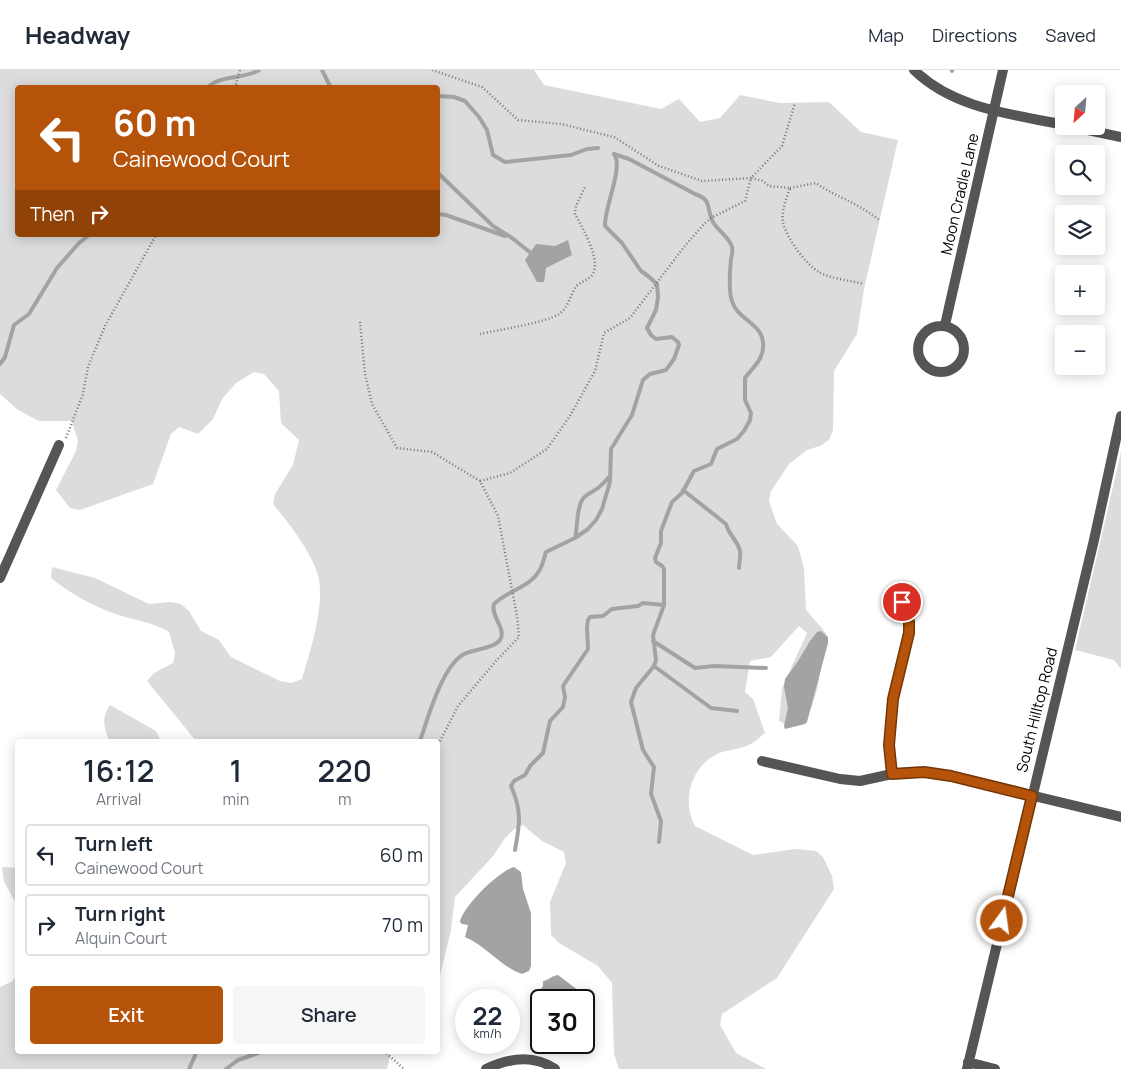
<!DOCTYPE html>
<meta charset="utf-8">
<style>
body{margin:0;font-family:Manrope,sans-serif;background:#f6f6f7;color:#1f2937;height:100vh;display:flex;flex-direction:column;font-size:19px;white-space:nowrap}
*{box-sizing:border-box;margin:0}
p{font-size:16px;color:#747a83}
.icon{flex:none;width:28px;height:28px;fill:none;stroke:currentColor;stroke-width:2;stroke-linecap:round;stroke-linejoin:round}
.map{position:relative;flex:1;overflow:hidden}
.sheet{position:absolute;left:15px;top:669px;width:425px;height:315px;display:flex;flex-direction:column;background:#fff;border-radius:5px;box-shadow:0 2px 12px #0003}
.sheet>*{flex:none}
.top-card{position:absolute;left:15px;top:15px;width:425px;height:152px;border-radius:5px;box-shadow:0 2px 12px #0003;background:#b45309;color:#fff;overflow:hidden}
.needle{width:32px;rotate:206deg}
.buttons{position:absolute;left:1055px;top:15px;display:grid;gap:10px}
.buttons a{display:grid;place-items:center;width:50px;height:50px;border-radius:5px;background:#fff;box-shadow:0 2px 12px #0003;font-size:25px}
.speed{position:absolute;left:455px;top:919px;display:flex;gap:10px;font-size:25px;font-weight:700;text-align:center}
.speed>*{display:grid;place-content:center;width:65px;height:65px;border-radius:50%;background:#fff;box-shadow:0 2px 12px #0003;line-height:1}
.speed small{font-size:12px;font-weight:400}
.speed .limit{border:2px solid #111;border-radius:8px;background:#fff;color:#111}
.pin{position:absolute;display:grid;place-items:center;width:42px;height:42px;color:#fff;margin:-21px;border:2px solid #fff;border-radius:50%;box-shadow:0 1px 5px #0007}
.me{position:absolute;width:55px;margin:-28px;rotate:14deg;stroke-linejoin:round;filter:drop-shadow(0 0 4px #0008)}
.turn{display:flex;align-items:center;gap:18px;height:105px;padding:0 15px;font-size:22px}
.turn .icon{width:65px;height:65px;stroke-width:2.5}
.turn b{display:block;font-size:35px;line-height:42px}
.then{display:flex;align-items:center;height:48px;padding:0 15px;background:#0003;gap:10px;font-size:19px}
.eta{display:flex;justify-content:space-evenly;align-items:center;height:85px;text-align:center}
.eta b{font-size:30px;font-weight:600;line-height:35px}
.primary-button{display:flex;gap:10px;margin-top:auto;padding:10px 15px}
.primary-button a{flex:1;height:58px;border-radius:5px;background:#b45309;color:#fff;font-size:20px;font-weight:600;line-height:58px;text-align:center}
.primary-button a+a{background:#f6f6f7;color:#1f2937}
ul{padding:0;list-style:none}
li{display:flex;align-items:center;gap:15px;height:62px;margin:0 10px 8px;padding:0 5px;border:2px solid #e0e1e3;border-radius:5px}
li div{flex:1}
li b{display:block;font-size:19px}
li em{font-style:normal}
header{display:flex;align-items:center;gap:30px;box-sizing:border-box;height:70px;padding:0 25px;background:#fff;border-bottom:1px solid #e0e1e3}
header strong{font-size:24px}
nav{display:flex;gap:28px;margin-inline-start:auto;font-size:18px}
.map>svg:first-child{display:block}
.green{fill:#dcdcdc;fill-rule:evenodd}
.water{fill:#a3a3a3}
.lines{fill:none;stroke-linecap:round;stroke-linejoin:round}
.stream{stroke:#a3a3a3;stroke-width:4}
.path{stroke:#777;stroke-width:2.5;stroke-dasharray:1 2.5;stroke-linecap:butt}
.street{stroke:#555;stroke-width:10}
.route-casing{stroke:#753606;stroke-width:12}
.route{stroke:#b45309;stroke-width:9}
.labels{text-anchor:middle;stroke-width:4;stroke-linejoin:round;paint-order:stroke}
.street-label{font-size:15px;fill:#000;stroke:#fff}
</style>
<header>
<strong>Headway</strong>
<nav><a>Map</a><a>Directions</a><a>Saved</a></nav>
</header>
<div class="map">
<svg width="1121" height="999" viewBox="0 0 1121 999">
<rect width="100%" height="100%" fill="#fff"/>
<!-- green -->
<path class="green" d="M0,0H534L544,15L661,39L679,29L700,52L720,48L740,25L780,33L829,32L861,62L898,70L864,219L857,264L834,301L833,360L829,370L820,376L807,380L789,394L771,421L769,431L777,454L798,476L804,498L806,540L826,563L818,616L812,636L800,655L789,656L779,651L782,618L807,563L799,556L771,587L750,591L745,622L753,629L765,663C759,668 753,674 746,676C736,680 724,680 715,685C690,699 682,732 695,756L753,785L795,779L816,781L823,787L832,806L834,819L777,908L722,944L720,955L736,983L766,999H619L614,984L612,913L598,896L559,873L551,865L550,832L566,793L564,782L542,771L523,755L513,760L505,768L494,785L455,827L451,860L438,913V671H196L147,611L154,603L173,593L175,583L169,562C151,551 132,550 113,543C90,535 70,523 51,508L52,497L95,508L149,534L170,532L181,534L189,541L201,561L219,570L231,587L280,611L291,613L302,609C310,582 327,530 317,502C308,477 290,455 273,434L275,424L293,395L299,370L281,353L279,321L264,304L254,302L236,313L222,329L213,349L198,364L179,357L171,364L153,414L80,440L70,438L56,420L76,381L78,371L72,351H39L18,340L0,324ZM18,18H438V165H18Z
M1121,382V599L1114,590L1075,580Z
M110,635L156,661L161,671H109C104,656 101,649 110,635Z
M2,797L17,798V835L4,812Z
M17,906L18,981H391L387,999H0V917L11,912Z"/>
<!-- water -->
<path class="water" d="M568,170L572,185L546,198L544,212H537L525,190L536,174L555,176Z
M821,561L828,567V573L807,652L805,654L785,659L784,656L788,638L784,617L785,609L798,591L810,571L817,562Z
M514,797L521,802L523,819L531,843V896L529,901L522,904C500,896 486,876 465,867L468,855L462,854L460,852C463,836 499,801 514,797Z
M558,905L579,921L583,930H541V942L535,937L534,930L543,916V911C549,910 551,906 558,905Z"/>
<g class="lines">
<!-- stream -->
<path class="stream" d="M322,0L331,18
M952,1V0
M207,18C221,4 244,10 259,0
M438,26L454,27L465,31L479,47L487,60L493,85L505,92L571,85L587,79L598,78
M614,84L629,89L695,124C712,130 706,136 712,150C717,161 729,166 732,177C733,181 732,185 731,189C730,200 728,220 732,231C737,249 761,253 763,272C765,289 753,297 745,308V330L751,343L750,350L744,361L737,369L717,379L711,394L694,401L682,423L672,432L661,461V473L655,488L656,492L662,496L664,499V535L653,565L656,590L654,596L636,618L631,632L643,680L654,697L651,724L661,751L659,772
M438,103L493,156L512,168L531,183
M438,144L446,145L505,166
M0,294L5,287L14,255L29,244L57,198L79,173L89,165
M683,420L726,454C728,464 738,471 740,481C741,486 739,493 739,498
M575,468C578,456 576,441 582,430C586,424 593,422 598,418C602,415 606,411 609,407
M653,571L695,598L714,596L766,598
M654,596L711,638L737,641
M420,671C428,648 442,596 464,584C474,579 493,579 500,570C507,558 490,546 494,534C507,521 530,517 539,501C543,495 544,488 546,482L575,468L588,459L596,450L602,439L610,412L611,379L632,345L643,310L650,304L666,300L674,289L679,275L678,272L672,267L656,269L651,265L647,258L656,240L658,227L657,214L648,206L641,201L622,173L605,156C604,138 624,97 614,84
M515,780C520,753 522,741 511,716L514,711L525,705L530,696L543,683L550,651L563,637L565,627L563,616L588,579L587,558L588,550L590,547L603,546L612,539L638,536L643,533L664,535
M189,999L195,986V981
M226,999L238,990L264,981"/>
<!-- path -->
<path class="path" d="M432,0L482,17L518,50L561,54L614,67L659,96L702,111L751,108L782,76L795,33
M235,18L240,0
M790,118L816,113C836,127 860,134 879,150
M360,252L365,304L372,334L397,378L432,382L480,411L498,446L517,546L519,567L496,591L458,636L438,675
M480,264C498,260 545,253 559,244C567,239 570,227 575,218C579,211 591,211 594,201C599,186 582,157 575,144L576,136L585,117
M66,368L83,324L88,297L105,256L156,165
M480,411L510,403L547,379L570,346L595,301L604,263L630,248L684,177L704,154L711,148L745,131L751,108L763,111L769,116L790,118C787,127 781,141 783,152C786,167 805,194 819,202C828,208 853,211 864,214
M384,981L404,999"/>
<!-- street -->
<path class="street" d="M914,0C954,39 1012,44 1064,55
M1069,56L1121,67
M945,255L1003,0
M918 279a23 23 0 1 1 46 0a23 23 0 1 1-46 0Z
M0,508L59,375
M762,691L840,709L860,711L892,704L924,702L951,706L1121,747
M892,704L889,675L893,629L909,563V552L902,532
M968,992L995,999
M486,999C509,988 533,984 555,999
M967,999L1094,470L1121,346"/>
</g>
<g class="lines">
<!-- route casing -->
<g class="route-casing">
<path id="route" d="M902,532L909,552V563L893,629L889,675L892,704L924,702L951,706L1032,726L1002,851"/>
</g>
<!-- route -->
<use href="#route" class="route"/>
</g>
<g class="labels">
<!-- street labels -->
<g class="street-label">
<text transform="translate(960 124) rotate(-77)" y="5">Moon Cradle Lane</text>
<text transform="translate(1037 640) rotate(-76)" y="5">South Hilltop Road</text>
</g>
</g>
</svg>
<div class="buttons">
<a><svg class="needle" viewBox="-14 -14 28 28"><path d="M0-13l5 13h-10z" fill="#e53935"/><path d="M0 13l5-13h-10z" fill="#747a83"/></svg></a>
<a><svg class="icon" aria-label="search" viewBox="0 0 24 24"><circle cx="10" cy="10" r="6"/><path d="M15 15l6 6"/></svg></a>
<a><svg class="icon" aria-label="layers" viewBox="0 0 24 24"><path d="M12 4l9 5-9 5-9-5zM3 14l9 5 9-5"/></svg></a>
<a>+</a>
<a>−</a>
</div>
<div class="speed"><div>22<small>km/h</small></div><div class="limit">30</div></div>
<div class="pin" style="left:902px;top:532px;background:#d93025"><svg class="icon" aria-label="arrive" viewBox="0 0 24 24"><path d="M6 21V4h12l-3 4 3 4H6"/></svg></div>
<svg class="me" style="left:1002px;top:851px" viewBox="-20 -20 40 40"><circle r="17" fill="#b45309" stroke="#fff" stroke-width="3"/><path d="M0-11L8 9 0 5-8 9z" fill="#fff"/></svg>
<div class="top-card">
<div class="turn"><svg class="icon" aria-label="left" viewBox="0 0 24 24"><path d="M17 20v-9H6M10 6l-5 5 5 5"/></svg><div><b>60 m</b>Cainewood Court</div></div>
<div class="then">Then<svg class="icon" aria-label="right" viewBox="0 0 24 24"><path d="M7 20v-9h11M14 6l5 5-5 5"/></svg></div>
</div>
<section class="sheet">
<div class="eta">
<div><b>16:12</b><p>Arrival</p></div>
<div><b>1</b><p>min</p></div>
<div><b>220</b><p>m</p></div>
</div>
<ul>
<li><svg class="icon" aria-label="left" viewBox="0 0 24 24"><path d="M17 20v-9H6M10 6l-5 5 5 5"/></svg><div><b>Turn left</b><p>Cainewood Court</p></div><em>60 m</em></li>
<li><svg class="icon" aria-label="right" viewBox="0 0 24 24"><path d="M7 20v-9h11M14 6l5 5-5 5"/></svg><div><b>Turn right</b><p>Alquin Court</p></div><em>70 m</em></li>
</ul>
<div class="primary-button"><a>Exit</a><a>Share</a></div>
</section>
</div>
